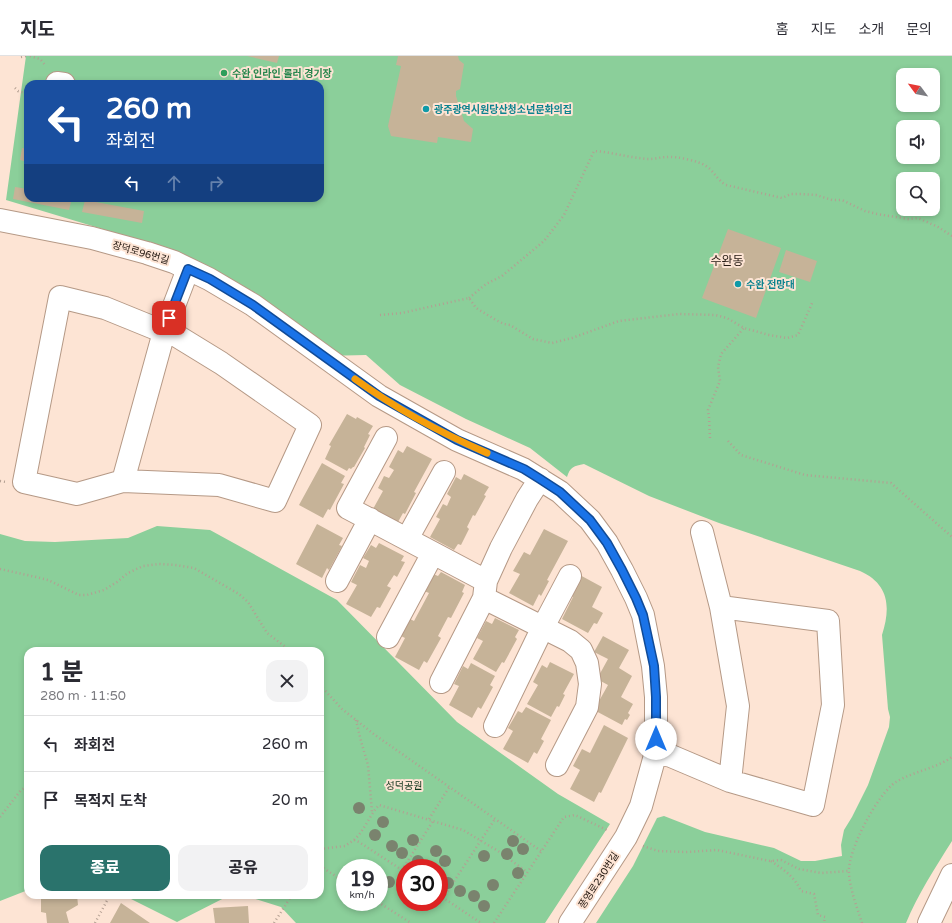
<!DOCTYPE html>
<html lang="ko">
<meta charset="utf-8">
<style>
body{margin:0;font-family:"Varela Round","Noto Sans KR",sans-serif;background:#f2f2f3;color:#2b2b33;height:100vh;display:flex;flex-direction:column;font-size:15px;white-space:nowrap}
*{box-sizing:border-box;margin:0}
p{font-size:13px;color:#7c7c81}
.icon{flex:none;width:22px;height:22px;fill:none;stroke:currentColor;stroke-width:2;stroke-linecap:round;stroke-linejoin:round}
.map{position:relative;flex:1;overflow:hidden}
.side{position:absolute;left:24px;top:591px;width:300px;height:252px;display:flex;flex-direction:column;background:#fff;border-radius:12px;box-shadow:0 2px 6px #0003}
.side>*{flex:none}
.top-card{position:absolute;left:24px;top:24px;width:300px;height:122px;border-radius:12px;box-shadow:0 2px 6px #0003;background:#1a4fa0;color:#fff;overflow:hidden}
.needle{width:26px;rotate:302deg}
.buttons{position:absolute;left:896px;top:12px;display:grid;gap:8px}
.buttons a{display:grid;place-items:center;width:44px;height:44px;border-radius:8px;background:#fff;box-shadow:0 2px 6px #0003;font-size:20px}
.speed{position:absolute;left:336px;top:803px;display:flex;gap:8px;font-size:20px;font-weight:700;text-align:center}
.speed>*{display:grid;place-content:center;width:52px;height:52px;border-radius:50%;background:#fff;box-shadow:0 2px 6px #0003;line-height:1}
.speed small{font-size:10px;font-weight:400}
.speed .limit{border:6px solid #d22;background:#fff;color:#111}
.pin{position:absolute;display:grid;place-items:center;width:34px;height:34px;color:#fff;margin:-17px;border-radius:8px;box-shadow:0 2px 6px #0006}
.me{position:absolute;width:44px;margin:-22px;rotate:0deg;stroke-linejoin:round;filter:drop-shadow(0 0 3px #0008)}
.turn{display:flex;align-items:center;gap:14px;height:84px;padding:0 16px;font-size:18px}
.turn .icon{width:52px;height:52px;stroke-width:2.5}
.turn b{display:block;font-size:28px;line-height:34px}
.lanes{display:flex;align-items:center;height:38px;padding:0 16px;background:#0003;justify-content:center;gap:20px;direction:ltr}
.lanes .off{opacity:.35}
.round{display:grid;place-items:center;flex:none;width:42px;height:42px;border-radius:12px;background:#f2f2f3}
.summary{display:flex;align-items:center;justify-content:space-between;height:68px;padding:0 16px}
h1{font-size:24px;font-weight:800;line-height:30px}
.button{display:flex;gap:8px;margin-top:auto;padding:8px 16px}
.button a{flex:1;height:46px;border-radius:12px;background:#2a736c;color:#fff;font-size:16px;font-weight:800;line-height:46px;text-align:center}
.button a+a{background:#f2f2f3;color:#2b2b33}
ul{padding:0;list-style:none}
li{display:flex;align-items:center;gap:12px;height:56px;padding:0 16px;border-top:1px solid #e1e1e2}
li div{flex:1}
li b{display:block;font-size:15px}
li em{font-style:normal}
header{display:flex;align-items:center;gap:24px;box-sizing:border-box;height:56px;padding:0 20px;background:#fff;border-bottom:1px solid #e1e1e2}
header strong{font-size:19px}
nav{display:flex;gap:22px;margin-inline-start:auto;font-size:14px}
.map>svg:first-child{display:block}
.green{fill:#8bcf9a;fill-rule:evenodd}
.building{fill:#c6b398}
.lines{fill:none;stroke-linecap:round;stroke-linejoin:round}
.minor-casing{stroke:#b59986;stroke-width:24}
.path{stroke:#b39f92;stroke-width:2.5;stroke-dasharray:1 3;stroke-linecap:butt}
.minor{stroke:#fff;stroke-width:22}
.tree{fill:#7a836e}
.route-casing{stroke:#114b97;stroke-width:10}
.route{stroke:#1a73e8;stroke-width:7}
.slow{stroke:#f59e0b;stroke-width:7}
.leisure-dot{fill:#2e9e5b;stroke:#fde4d4;stroke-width:1.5}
.culture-dot{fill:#0f9aa8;stroke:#fde4d4;stroke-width:1.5}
.labels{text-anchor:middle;stroke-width:4;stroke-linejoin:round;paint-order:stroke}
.leisure-label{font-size:10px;font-weight:bold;fill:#27864d;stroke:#fde4d4;text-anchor:start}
.culture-label{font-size:10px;font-weight:bold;fill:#0d838f;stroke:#fde4d4;text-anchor:start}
.street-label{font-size:10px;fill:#231811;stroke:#fde4d4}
.park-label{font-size:10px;fill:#0e341a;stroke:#fde4d4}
.quarter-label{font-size:12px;fill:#231811;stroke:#fde4d4}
</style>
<header>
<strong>지도</strong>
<nav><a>홈</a><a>지도</a><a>소개</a><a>문의</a></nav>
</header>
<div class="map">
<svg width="952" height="867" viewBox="0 0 952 867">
<rect width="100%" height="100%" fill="#fde4d4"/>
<!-- green -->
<path class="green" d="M26,0H952V785C935,812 918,838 906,867H596L633,810L657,762L664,760L705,776L774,792L801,805H815L842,800L841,789L844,774L852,761L868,729L889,671L890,661L888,653L882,579C891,551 889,528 860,515L719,467L649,440L584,408C574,410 570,411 567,421L530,392L466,363L400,329L366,299L323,300L149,187L6,144ZM903,19H933V49H903ZM28,28H320V142H28ZM903,71H933V101H903ZM903,123H933V153H903Z
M157,470L210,474L337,544L457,666L558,738L610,768L545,867H296L281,851L243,839H320V595H28V834L0,845V478L25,485L55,486L128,482ZM345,812H379V846H345ZM405,812H439V846H405Z
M123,839H230L177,866Z"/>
<!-- building -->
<path class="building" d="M247,0H279L277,7Z
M398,0H458L459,4L464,8L460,33L456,35V40L464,65L473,73L471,86L438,81L437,87L391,80L388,70L401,10L396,9Z
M22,92L28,93V106L20,104Z
M15,131L28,133V142H72L69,154L13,143Z
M85,144L144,155L142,167L82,156Z
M728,173L781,192L756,262L702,242Z
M786,194L817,205L810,226L779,216Z
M347,358L356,363L357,361L373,370L368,378L370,379L364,391L365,392L354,411H353L351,413L349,412L347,415L325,403L331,390L329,389Z
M407,390L432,403L414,436L416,437L405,458L403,457L398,466L373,453L383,435L378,432L384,420L389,422L394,414L389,411L398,394L403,397Z
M322,407L345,420L341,427L344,428L330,454L328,453L323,462L299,449Z
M464,418L489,431L484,439L486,440L475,460L473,459L467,471L469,473L461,489L458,488L454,494L430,481L440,463L436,461L443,448L447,450L451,441L447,438L456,421L461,424Z
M317,468L343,482L339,489L342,490L329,514L327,512L322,522L296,508Z
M544,473L568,485L547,524L549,525L541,540L539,538L533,550L509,537L520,518L513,515L524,496L530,499Z
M379,487L404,500L401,505L405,506L397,521L394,519L387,530L391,532L380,552L377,551L371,561L346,548L357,529L351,526L360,509L366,512L369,505L363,502L371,489L376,492Z
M441,516L465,529L462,536L464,537L451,562L448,561L438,580L441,582L427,607L424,605L419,614L395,601L405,582L401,580L410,563L414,565L429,537L424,535L433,518L438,520Z
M578,518L602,531L592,551L603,557L597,568L594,567L588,577L562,563L573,541L568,538Z
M495,562L519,574L515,581L517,583L504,607L502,606L496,616L473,603L483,585L477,582L486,565L492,568Z
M603,580L629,594L619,612L632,620L621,641L633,648L628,657L630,659L627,664L625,663L622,669L594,654L608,629L597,623L608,603L594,596Z
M550,606L574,618L563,638L565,639L559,651L557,650L551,661L527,648L538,629L533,626L542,609L547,612Z
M471,607L495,620L490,629L493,631L481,653L478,651L472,662L449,649L459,630L454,628L463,610L468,613Z
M526,651L551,664L541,683L544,685L537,698L534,696L528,707L503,693L513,675L508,672L518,655L522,657Z
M604,669L628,682L601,737L599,736L594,746L570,733L580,714L573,710L582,693L590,697Z
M46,839H77L78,849L66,856L69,867H47L46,857L41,856V841H46Z
M121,847L150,867H110Z
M248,850L249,867H215L213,852Z"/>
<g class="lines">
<!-- minor casing -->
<g class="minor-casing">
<path id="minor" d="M57,27L64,28
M0,164L92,182L147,197L174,206L209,223L253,249L379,340L457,384L523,413L560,436L590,464L607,487L622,514L636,542L643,559L653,610L656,641V696L641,750L626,781L570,867
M386,382L348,452L486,525
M123,425L164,276L177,280L221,307L310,369L275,445L219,429L123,425L77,438L24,426L60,241L105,252L164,276L188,213
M702,476L721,551
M407,483L444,416
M337,525L370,463
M484,542L570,585L581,594L587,607L590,628L587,651L557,709
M388,581L433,497
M441,626L484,542L486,525L501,492L527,443L540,423
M495,670L543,571L570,520
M656,696L671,700L730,725L813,749L833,649L828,565L721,551L738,650L730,725
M929,867L952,819"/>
</g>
<!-- path -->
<path class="path" d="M30,0L40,3L46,10
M21,1L26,0
M15,32L18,35L28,38
M469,242L486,228L502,220L544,185L564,159L594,95C612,96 630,102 649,103C655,103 661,101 667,101C676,100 699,105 706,110C714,115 717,124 726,129L782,142L791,138H801L816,139L832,144H842L865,155L877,158L908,163L918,162L938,171L952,180
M380,259L402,257L469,242L476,252L496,264L504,268L510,269L533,283L552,287L572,282L619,265L679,258L715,259L727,262L744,272L769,279L787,282L798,279L813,245
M710,382L709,361L708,354L720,325L718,311L721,298L744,272
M728,385L741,399L805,419L891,427L952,481
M0,425L6,426
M0,513L36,521L48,524L79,539H87L104,534L117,526L128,517L143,510L159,508L175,509L194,512L239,538L248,546L267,577L291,595
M320,629L342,653L375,679L541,795
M356,664L361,685L368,709L372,756
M0,761L21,734L28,730
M429,763L450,730
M354,784C365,774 369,760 379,749L463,774L498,795L527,816
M643,790L658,795L686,796L717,794L770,805L781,804L799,813L821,817L848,815
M320,793L345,790L354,784L359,786L405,816
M771,805C784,814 794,820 801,835L814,838L818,859L825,861L824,867
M320,810L345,826
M402,814L433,765
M439,839L481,867
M443,842L495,763
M378,846L411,867
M95,867L110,839
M274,867L292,839
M494,867L564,761L575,759L607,774
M862,867C857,851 850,834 849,817C847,795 878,737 896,726C914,715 935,713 952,701"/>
<!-- minor -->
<use href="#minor" class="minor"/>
</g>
<!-- trees -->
<g class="tree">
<circle cx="359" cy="752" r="6"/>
<circle cx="383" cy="766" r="6"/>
<circle cx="375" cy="779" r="6"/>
<circle cx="413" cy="784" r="6"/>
<circle cx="513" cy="785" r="6"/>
<circle cx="392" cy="790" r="6"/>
<circle cx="523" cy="793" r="6"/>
<circle cx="436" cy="795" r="6"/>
<circle cx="402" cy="797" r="6"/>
<circle cx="507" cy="798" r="6"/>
<circle cx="484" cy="800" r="6"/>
<circle cx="418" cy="805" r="6"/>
<circle cx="445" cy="805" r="6"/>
<circle cx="518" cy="817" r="6"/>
<circle cx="389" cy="826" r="6"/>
<circle cx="448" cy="827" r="6"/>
<circle cx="493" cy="829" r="6"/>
<circle cx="460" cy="835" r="6"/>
<circle cx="474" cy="840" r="6"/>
<circle cx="484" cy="850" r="6"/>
</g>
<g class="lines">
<!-- route casing -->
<g class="route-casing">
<path id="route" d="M169,262L188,213L210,223L253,249L379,340L457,384L524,413L540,423L560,436L590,464L607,487L622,514L636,542L643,559L654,610L656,641V683"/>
</g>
<!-- route -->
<use href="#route" class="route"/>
<!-- slow -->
<path class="slow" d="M355,323C395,352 441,377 487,397"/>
</g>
<!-- markers -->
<circle class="leisure-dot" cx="224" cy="17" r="4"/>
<g class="culture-dot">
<circle cx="426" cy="53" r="4"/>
<circle cx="738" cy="228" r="4"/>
</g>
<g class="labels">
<!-- leisure labels -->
<g class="leisure-label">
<text x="232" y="21">수완 인라인 롤러 경기장</text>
</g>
<!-- culture labels -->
<g class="culture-label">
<text x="434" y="57">광주광역시원당산청소년문화의집</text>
<text x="746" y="232">수완 전망대</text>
</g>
<!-- street labels -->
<g class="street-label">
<text transform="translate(141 196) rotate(16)" y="4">장덕로96번길</text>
<text transform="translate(598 824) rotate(-57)" y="4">풍영로230번길</text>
</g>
<!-- park labels -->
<g class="park-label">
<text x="404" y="733">성덕공원</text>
</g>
<!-- quarter labels -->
<g class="quarter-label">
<text x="727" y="209">수완동</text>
</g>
</g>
</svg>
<div class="buttons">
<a><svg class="needle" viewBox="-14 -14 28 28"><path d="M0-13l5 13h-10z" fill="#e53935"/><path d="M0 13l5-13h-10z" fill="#7c7c81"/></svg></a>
<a><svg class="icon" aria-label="sound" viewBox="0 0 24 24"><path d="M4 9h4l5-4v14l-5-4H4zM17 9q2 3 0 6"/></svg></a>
<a><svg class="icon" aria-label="search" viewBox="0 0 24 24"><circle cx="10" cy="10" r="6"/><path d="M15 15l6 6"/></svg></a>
</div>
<div class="speed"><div>19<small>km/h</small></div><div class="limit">30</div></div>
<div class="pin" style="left:169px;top:262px;background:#d93025"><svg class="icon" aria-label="arrive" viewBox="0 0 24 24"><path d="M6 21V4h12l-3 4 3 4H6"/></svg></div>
<svg class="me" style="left:656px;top:683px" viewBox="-20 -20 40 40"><circle r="19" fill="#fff"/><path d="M0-13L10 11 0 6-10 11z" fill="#1a73e8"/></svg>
<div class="top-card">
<div class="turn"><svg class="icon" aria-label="left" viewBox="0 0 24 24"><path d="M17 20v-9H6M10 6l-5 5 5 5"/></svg><div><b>260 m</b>좌회전</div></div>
<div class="lanes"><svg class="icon" aria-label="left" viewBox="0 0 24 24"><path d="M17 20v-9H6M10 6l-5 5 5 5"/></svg><svg class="icon off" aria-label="ahead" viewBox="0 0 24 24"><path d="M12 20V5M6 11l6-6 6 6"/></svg><svg class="icon off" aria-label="right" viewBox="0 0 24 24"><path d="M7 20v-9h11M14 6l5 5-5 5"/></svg></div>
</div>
<section class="side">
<div class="summary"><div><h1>1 분</h1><p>280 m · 11:50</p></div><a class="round"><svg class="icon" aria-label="close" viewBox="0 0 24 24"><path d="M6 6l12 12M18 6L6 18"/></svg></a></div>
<ul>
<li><svg class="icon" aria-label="left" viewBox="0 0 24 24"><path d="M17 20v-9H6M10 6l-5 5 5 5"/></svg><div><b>좌회전</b></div><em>260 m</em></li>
<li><svg class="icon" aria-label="arrive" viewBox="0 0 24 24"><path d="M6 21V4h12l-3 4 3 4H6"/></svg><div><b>목적지 도착</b></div><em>20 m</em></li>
</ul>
<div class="button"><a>종료</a><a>공유</a></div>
</section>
</div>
